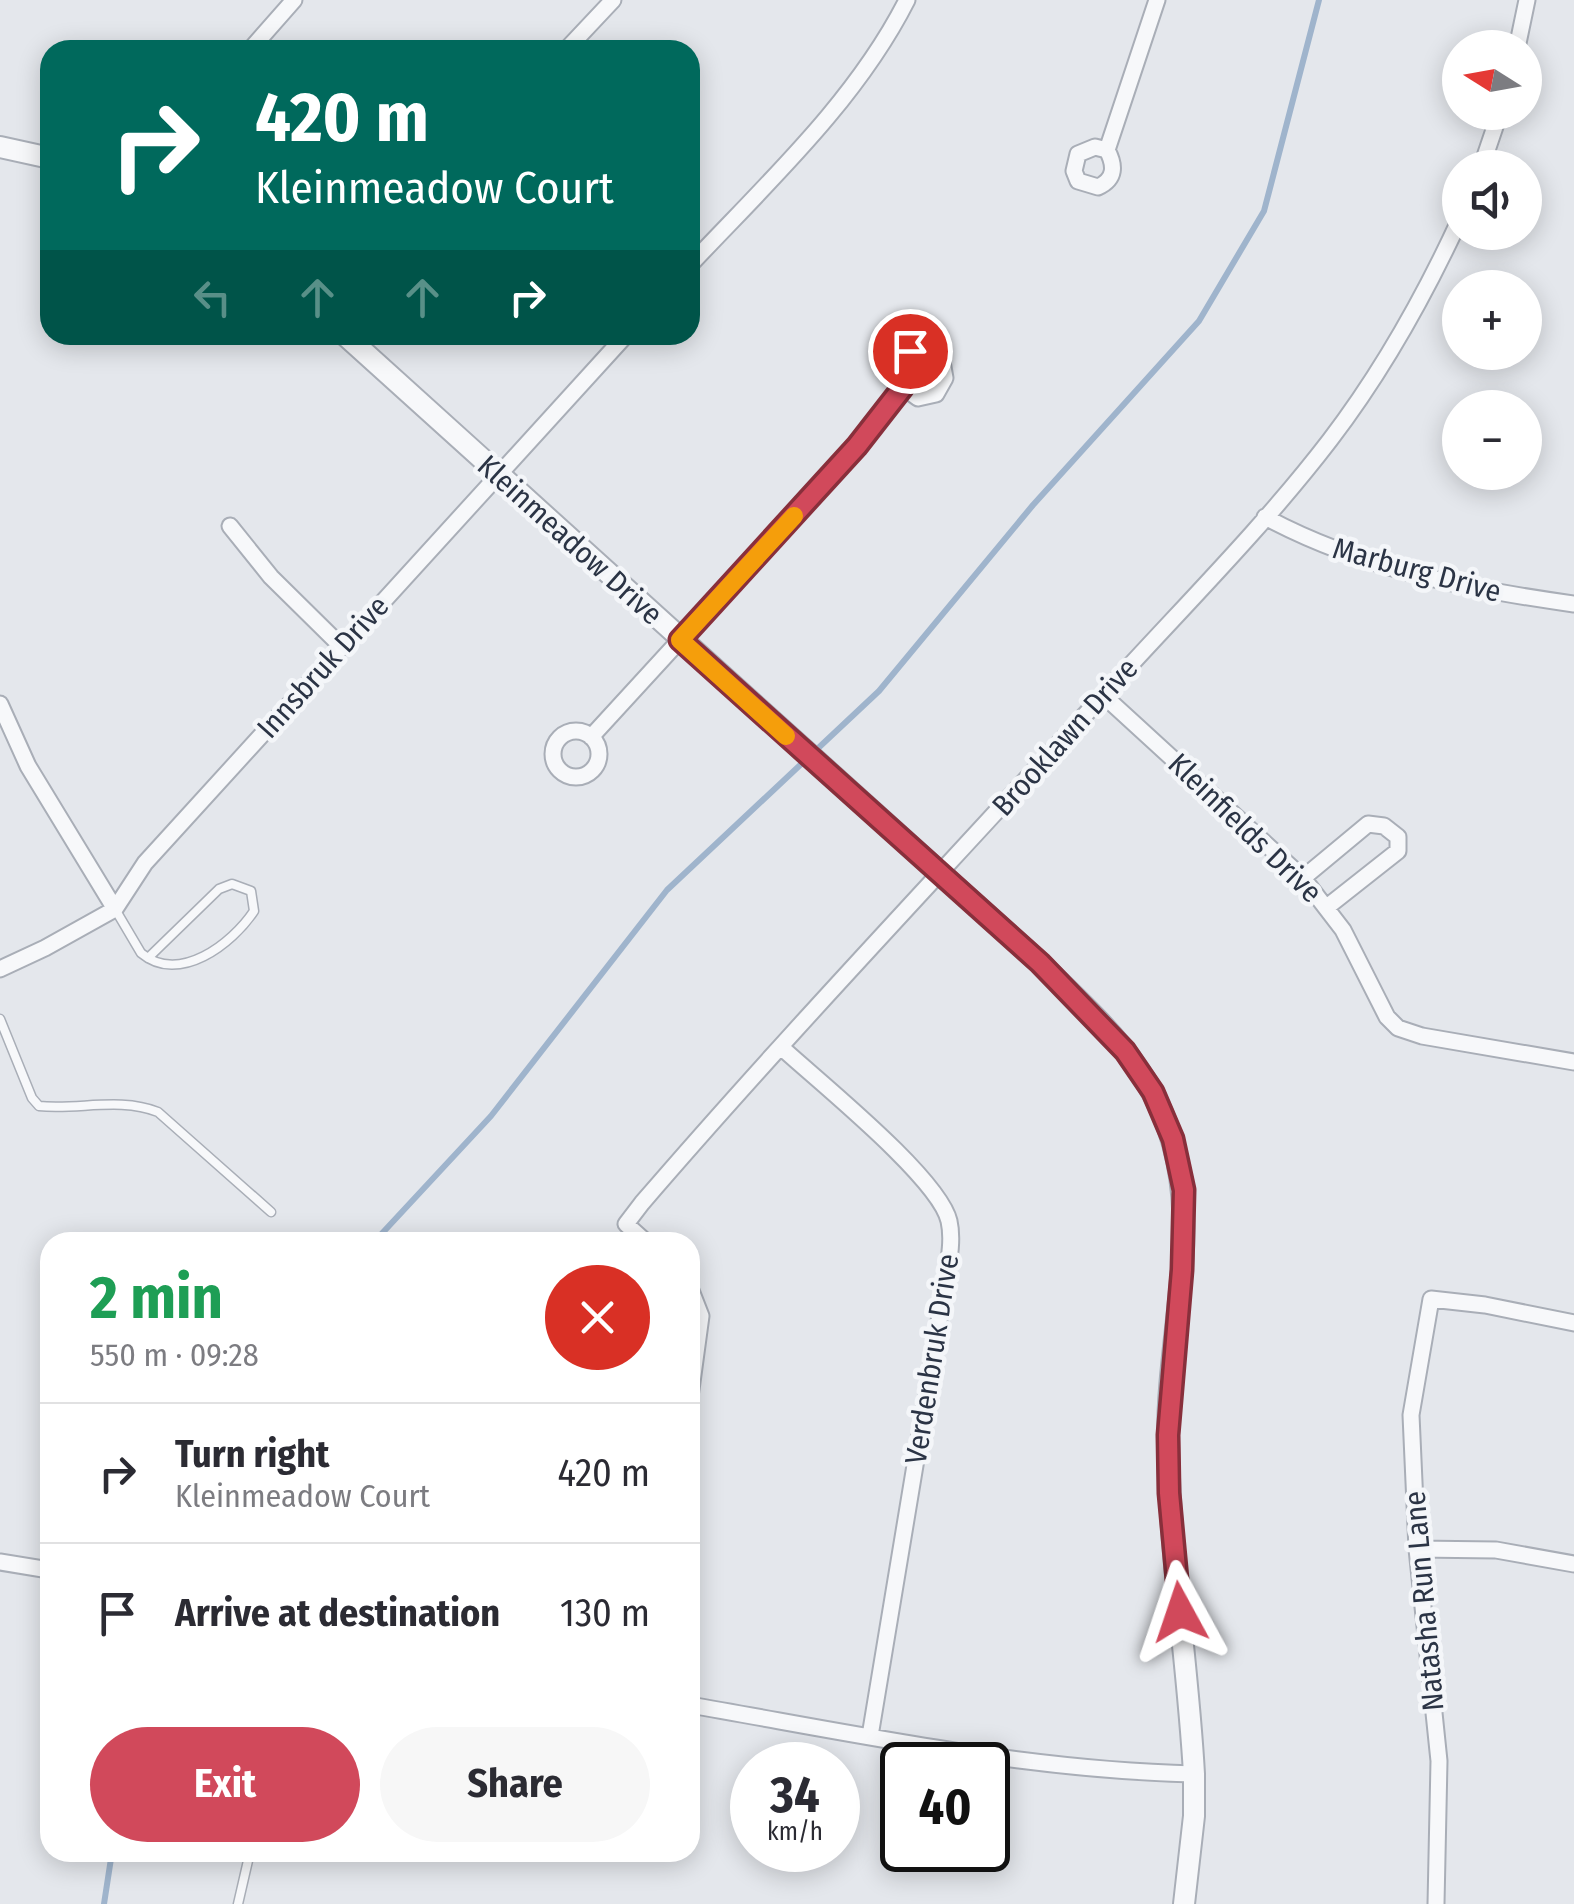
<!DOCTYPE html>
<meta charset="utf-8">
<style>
body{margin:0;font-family:"Fira Sans Condensed",sans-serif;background:#f7f7f7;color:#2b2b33;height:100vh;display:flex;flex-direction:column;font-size:38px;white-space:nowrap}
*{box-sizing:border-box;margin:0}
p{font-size:32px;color:#7c7c81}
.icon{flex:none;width:55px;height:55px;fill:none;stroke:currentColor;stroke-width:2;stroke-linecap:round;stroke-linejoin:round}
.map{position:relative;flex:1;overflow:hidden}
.drawer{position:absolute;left:40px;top:1232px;width:660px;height:630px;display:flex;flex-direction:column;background:#fff;border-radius:30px;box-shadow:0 5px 25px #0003}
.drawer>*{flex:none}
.hud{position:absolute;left:40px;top:40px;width:660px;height:305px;border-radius:30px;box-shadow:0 5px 25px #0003;background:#00695c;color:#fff;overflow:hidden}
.needle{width:65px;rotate:281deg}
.controls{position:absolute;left:1442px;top:30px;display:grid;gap:20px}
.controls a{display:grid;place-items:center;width:100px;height:100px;border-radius:50%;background:#fff;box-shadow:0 5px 25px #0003;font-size:50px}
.speed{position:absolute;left:730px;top:1742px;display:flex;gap:20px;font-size:50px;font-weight:700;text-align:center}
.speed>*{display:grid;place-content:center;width:130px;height:130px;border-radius:50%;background:#fff;box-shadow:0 5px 25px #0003;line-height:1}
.speed small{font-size:25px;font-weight:400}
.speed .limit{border:5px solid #111;border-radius:15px;background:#fff;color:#111}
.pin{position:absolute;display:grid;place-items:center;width:85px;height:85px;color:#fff;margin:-42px;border:5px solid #fff;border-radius:50%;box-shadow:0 2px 10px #0007}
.me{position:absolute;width:110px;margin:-55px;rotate:355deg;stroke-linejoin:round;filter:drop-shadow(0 0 8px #0008)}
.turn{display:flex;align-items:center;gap:35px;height:210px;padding:0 50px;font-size:45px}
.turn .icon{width:130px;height:130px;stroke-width:2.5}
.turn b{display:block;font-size:70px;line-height:85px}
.lanes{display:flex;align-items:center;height:95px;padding:0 50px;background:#0003;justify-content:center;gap:50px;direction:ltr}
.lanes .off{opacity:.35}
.round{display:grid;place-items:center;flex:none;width:105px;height:105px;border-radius:52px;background:#f7f7f7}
.headline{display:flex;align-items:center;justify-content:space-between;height:170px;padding:0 50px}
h1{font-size:60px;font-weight:700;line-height:75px;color:#1e9e55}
.primary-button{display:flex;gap:20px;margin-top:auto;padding:20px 50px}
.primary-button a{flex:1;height:115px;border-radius:60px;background:#d1495b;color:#fff;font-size:40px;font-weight:700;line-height:115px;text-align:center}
.primary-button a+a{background:#f7f7f7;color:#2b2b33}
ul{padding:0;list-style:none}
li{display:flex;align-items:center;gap:30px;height:140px;padding:0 50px;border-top:2px solid #e1e1e2}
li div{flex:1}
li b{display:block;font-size:38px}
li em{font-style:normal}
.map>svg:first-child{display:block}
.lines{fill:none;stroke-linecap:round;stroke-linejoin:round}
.stream{stroke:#9fb4cc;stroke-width:6}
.service-casing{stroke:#a9aeb7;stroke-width:11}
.minor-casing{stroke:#a9aeb7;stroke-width:19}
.tertiary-casing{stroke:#a9aeb7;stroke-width:24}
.service{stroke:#f7f8fa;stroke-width:8}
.minor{stroke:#f7f8fa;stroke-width:15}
.tertiary{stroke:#f7f8fa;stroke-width:20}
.route-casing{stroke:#882f3b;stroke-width:25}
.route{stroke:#d1495b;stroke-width:18}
.slow{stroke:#f59e0b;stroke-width:18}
.labels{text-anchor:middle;stroke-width:9;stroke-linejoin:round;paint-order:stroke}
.street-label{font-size:30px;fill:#2b3445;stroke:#f4f6f9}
</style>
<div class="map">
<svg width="1574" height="1904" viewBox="0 0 1574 1904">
<rect width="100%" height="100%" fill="#e4e7ec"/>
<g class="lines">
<!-- stream -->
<path class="stream" d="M374,1242L491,1116L667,890L879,691L1033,505L1199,321L1264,211L1319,0
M104,1904L112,1852"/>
<!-- service casing -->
<g class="service-casing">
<path id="service" d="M115,909L141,953C179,985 232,944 254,911L251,891L232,884L219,889L148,958
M0,1019L32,1098L39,1106C79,1110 120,1097 158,1112L271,1212
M238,1904L250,1852"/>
</g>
<!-- minor casing -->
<g class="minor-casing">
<path id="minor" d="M1517,48L1527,0
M250,50L294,0
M566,50L613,0
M1107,150L1095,147L1078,154L1074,171L1078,181L1098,187C1116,179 1115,165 1107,150L1157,0
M1481,168L1500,112
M690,265C767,183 856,101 907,0
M1265,517C1362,569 1466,589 1574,604
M230,526L271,577L342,647
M1103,695L1303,878L1343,930L1387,1017L1398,1028L1422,1036L1574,1062
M0,704L28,766L115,909
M553 754a23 23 0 1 1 46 0a23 23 0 1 1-46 0Z
M591,737L857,447L903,387V364L910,351L926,348L941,356L945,378L936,394L918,398L903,387
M1303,878L1368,824L1384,826L1398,837V851L1327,907
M0,969L45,948L115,909L145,863L626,335
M781,1047C818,1081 939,1178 949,1221C954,1243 947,1269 944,1291L870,1736
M646,1242L626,1224L642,1203C791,1030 950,864 1104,694C1180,610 1261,530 1330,440C1382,372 1424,297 1460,219
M690,1288L701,1316L690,1397
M1417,1549L1496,1550L1574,1564
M0,1562L43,1569
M690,1705C857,1734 1024,1770 1194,1774
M1436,1904L1439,1761L1417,1549L1411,1415L1431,1299L1485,1305L1574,1323"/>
</g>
<!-- tertiary casing -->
<g class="tertiary-casing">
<path id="tertiary" d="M0,147L50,158
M345,335L1040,963C1073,996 1111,1029 1138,1069C1219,1186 1167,1311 1168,1440C1169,1552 1188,1663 1194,1774V1816L1184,1904"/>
</g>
<!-- service -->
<use href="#service" class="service"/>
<!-- minor -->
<use href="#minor" class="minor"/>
<!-- tertiary -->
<use href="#tertiary" class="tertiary"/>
</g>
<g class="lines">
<!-- route casing -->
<g class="route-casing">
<path id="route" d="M910,351L903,364V387L857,446L680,640L1040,963L1125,1051L1153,1092L1173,1139L1184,1190L1182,1270L1168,1435L1169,1493L1180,1612"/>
</g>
<!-- route -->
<use href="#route" class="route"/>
<!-- slow -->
<path class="slow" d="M786,736L680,640L794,516"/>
</g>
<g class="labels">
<!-- street labels -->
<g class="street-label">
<text transform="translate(570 540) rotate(42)" y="10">Kleinmeadow Drive</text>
<text transform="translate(1417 570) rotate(15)" y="10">Marburg Drive</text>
<text transform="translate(323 667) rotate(-48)" y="10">Innsbruk Drive</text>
<text transform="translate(1065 737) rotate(-48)" y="10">Brooklawn Drive</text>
<text transform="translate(1245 828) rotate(44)" y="10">Kleinfields Drive</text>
<text transform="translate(932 1359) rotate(-81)" y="10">Verdenbruk Drive</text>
<text transform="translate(1424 1601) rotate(-95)" y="10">Natasha Run Lane</text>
</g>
</g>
</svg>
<div class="controls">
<a><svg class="needle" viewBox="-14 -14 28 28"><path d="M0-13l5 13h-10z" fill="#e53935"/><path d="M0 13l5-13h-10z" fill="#7c7c81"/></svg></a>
<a><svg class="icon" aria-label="sound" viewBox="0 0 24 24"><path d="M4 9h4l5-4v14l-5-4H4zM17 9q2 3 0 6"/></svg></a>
<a>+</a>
<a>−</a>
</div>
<div class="speed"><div>34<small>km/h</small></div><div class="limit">40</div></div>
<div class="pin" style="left:910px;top:351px;background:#d93025"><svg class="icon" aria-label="arrive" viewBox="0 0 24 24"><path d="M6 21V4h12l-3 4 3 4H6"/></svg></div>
<svg class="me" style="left:1180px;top:1612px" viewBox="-20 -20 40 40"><path d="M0-17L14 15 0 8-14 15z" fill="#d1495b" stroke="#fff" stroke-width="4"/></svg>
<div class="hud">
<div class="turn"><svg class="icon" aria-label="right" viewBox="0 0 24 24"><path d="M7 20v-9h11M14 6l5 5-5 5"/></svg><div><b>420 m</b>Kleinmeadow Court</div></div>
<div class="lanes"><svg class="icon off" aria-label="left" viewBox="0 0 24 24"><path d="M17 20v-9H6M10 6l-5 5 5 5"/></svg><svg class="icon off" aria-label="ahead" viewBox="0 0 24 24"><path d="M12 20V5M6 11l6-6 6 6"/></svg><svg class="icon off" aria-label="ahead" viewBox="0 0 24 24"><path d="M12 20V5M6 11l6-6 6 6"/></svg><svg class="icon" aria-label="right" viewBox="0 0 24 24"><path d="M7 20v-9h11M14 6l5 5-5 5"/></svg></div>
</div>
<section class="drawer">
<div class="headline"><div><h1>2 min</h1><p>550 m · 09:28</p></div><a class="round" style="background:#d93025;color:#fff"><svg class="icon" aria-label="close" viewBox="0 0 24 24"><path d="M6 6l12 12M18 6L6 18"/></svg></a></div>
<ul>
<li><svg class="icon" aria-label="right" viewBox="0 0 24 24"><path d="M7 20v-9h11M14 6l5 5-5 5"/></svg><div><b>Turn right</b><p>Kleinmeadow Court</p></div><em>420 m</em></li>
<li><svg class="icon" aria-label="arrive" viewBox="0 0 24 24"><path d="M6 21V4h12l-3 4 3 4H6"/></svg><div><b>Arrive at destination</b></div><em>130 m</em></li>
</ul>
<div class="primary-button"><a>Exit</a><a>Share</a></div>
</section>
</div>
